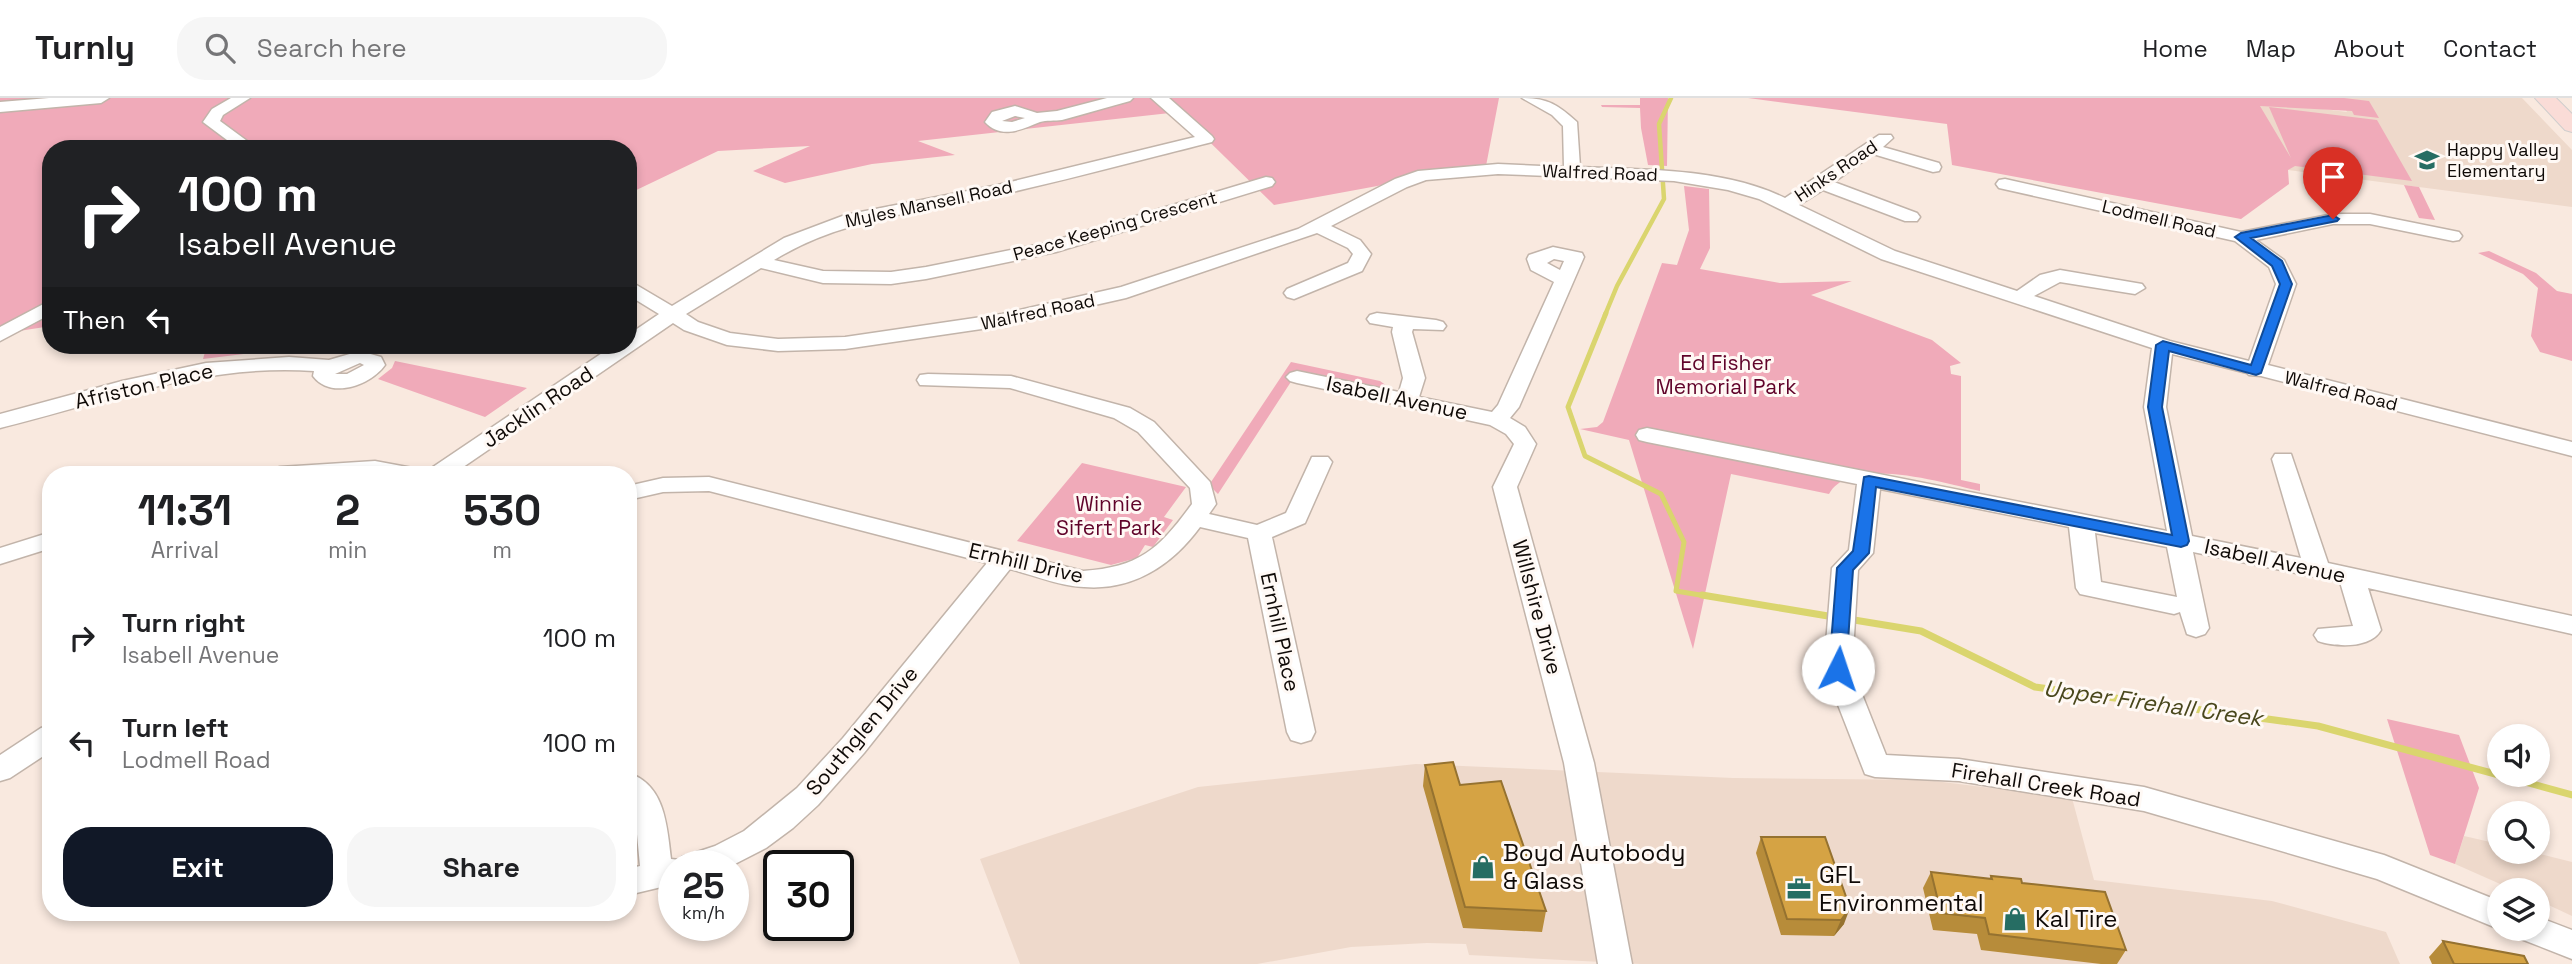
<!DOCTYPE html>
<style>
body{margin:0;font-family:"Space Grotesk",sans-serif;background:#f6f6f6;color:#202124;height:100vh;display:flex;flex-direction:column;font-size:26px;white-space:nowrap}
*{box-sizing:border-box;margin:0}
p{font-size:23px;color:#757577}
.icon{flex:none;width:38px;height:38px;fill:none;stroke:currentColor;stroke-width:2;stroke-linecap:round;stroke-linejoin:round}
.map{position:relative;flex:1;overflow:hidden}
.panel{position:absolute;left:42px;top:368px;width:595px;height:455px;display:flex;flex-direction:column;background:#fff;border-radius:28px;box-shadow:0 4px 10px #0003}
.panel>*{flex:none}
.banner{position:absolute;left:42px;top:42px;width:595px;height:214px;border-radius:28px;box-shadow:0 4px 10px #0003;background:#202124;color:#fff;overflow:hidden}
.tools{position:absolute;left:2487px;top:626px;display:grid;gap:14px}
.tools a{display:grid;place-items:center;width:63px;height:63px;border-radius:50%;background:#fff;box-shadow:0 4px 10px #0003;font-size:35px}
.speed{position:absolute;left:658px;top:752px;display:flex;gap:14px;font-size:35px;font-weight:700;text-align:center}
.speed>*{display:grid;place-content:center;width:91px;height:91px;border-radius:50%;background:#fff;box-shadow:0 4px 10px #0003;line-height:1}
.speed small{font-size:18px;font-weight:400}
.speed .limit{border:4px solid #111;border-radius:10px;background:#fff;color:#111}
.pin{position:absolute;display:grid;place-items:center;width:60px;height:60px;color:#fff;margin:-72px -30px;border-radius:50% 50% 50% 0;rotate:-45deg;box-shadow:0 0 7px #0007}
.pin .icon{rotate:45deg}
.me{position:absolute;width:77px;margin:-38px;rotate:4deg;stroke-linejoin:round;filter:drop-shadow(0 0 5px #0008)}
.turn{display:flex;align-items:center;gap:24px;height:147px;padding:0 21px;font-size:32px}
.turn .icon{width:91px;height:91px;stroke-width:2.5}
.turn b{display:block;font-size:49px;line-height:60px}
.then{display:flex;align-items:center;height:66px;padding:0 21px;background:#0003;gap:14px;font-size:26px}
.eta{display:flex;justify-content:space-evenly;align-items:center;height:119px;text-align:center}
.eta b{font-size:42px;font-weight:600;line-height:49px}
.primary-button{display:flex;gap:14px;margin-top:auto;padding:14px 21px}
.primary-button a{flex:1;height:80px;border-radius:28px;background:#111827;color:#fff;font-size:28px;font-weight:600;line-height:80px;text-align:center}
.primary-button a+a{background:#f6f6f6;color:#202124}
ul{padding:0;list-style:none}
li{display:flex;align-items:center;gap:21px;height:105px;padding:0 21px}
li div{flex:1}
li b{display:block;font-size:26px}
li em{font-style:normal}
header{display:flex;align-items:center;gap:42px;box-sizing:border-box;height:98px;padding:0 35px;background:#fff;border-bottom:2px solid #e0e0e0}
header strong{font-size:33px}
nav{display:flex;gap:38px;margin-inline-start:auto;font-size:24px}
.search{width:490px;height:63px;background:#f6f6f6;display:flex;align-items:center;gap:18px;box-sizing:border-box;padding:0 24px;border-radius:28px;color:#757577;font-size:26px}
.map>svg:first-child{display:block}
.built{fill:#eed9cb}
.green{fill:#f0aab9}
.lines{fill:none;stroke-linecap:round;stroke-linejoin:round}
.stream-far2{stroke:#dad56e;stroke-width:4.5}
.stream-far1{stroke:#dad56e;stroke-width:5}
.stream{stroke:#dad56e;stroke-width:7}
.minor-casing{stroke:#c2b4aa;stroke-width:3}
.major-casing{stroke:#cfcecd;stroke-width:2}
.minor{fill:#fff;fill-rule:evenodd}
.major{fill:#fadcd7;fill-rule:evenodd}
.wall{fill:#b78c3a}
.shaded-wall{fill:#957230}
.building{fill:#d5a344;stroke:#957230;stroke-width:2}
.route{fill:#1a73e8;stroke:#114b97;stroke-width:2}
.labels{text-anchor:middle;stroke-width:6;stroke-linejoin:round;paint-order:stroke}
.far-poi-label{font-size:18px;fill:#0f0a07;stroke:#fff9f5;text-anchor:start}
.far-street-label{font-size:18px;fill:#0f0a07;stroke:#fff9f5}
.park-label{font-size:21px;fill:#60032a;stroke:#fff9f5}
.street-label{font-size:21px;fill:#0f0a07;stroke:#fff9f5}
.water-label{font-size:23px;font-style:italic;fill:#49471c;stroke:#fff9f5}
.near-poi-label{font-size:24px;fill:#0f0a07;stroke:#fff9f5;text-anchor:start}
</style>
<header>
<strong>Turnly</strong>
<div class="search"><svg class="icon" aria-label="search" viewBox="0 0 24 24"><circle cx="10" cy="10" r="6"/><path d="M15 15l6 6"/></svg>Search here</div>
<nav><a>Home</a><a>Map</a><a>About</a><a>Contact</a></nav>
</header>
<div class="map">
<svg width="2572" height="866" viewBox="0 0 2572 866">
<rect width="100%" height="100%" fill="#f9e9df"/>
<!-- built -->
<path class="built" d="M2339,0H2522L2572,52V109L2288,72L2248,2L2347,14Z
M1416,666L1733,680L1926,682L2072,700L2094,782L2272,803L2386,834L2400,866H1641L1469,857L1466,846L1427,845L1351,849L1257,866H1020L980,761L1198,689Z
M2464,738L2499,746V754H2532L2572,764V818L2538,802V793H2516L2455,766Z"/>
<!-- green -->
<path class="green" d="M0,0H1499L1486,68L1274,107L1179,14L918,43L955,57L872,66L785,85L753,73L810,48L718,53L628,96V51H51V228L0,236Z
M1640,0H1668L1667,68L1648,67L1641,30L1640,10L1602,9L1601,7H1640Z
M1748,0H2344L2369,3L2379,20L2354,17L2352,13L2260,8L2291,60L2269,9L2377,22L2412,83L2295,68L2288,72L2289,86L2241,121L1952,67L1947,26Z
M2404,87L2419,89L2435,122L2419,120Z
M1684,88L1709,91L1710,150L1700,171L1780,185L1852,183L1811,197L1932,242L1961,265L1950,268L1951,276L1961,278V382L1980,386V393C1945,386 1852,356 1829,396L1731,376L1693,551L1629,342L1580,331L1597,329L1603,324L1662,165L1677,167L1689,132Z
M2489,153L2536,175L2557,193L2572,196V263L2540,254L2531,238L2538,190L2523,176L2478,155Z
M207,247H288L284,251L203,261Z
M395,263L527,290L485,319L378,281L392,270Z
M1291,264L1380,283L1394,293L1298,273L1218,396L1209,387Z
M1082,365L1186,389L1164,419L1173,422L1153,449L1145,447L1137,460L1111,467L1017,443Z
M2387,621L2459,637L2479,690L2455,766L2430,757Z"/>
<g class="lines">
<!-- stream-far2 -->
<path class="stream-far2" d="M1605,217L1617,188L1664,101L1659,26L1671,0"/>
<!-- stream-far1 -->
<path class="stream-far1" d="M1606,215L1568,309L1585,358L1661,396L1684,444L1676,493L1712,499"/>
<!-- stream -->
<path class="stream" d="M1702,497L1834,519
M1848,521L1921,533L2035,589L2318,628L2499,677
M2500,677L2572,697"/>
<!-- minor casing -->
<g class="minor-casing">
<path id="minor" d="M49,0H109L101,5L0,14V4Z
M231,0H250L223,17L220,23L258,51H239L203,24L212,11Z
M1107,0H1133L1130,3C1107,9 1085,16 1062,22C1055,23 1046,22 1040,24C1023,31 1001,42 985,24L992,14L1015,8L1037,15L1057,13ZM1015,18L1025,20L1012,24L1002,23Z
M1151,0H1169L1212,38L1214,41L1212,44C1141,62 1070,81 999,97C922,114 842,120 774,162L823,173L891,174L926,169L1046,145L1266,79L1272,80L1275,84L1272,88L1056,154L926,181L891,186L823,185L761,170L686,216L698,224L730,235L778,241L845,239L1002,216L1121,189L1298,131L1395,81L1418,73L1498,66L1564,69L1563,28L1552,17L1522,0C1548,0 1558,7 1577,24L1580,69C1648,72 1723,70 1785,100L1879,37H1891L1893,40L1883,49L1939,65L1941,69L1939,73L1933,74L1873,56L1834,84L1917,115L1920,119L1917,123H1905L1823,92L1799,107L1895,153L2017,193L2040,177L2060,172L2142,186L2145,190L2135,196L2060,184L2034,198L2170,243L2249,263L2276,186L2269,169L2235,143L1999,90L1996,86L1999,82L2005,81L2241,134L2333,116H2370L2459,134L2462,138L2459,142L2453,143L2370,126H2333L2256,142L2284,162L2296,186L2268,267L2572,344V358L2261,278L2249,277L2247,275L2172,256L2166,309L2192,438L2301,460L2272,361L2275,356H2291L2328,465L2572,518V536L2368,490L2381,532C2370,551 2336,549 2318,543L2314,537L2318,531L2353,528L2340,484L2193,454L2209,530L2205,536L2196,539L2187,536L2180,514L2174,516L2080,496L2076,490L2069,429L1880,391L1873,455L1858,472L1852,571L1886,657L1959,661L2144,689L2384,757L2499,803V831L2377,781L2144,713L1959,683L1875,679L1865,676L1824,571L1832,470L1849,452L1857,386L1647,344L1639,342L1636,337L1639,332L1647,330L2167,433L2144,309L2152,250L1881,161L1759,101L1728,92L1674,83L1498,76L1426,82L1407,89L1331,128L1360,142L1371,156L1362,173L1294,201L1287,199L1284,195L1287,191L1348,165L1353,156L1348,150L1317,135L1126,200L1002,228L845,251L778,253L727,247L684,232L673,225L453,376H426L430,371L614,247H628V237L659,216L628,197V182L672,208L784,140L845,117L998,87L1195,39ZM2095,435L2167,449L2177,499L2101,484Z
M1553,149L1582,155L1584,159L1519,309L1510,320L1525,329L1536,346L1517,389L1594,665L1632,866H1598L1564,665L1493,389L1514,346L1506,336L1490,327L1297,285L1290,283L1286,279L1290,275L1297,273L1399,294L1403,280L1392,234L1393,229L1370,225L1367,221L1370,217L1377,215L1436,222L1443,224L1446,228L1443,232L1413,231L1412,234L1425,280L1419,299L1492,314L1498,307L1554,184L1531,172L1527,161L1529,157ZM1554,161L1564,163L1560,172L1547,165Z
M51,202V216L0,243V229Z
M360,253L381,259L385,267C371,287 331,302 313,278L314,273C205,265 104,304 0,330V316L122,283L206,265L289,259L329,262ZM360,265L364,267L347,276H335Z
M928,276L1011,278L1130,310L1154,324L1210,384L1216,406L1209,416L1257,427L1286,415L1312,359H1328L1332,364L1305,425L1272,439L1315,634L1311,642L1301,645L1291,642L1287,634L1248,440L1200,429C1172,467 1133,493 1084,489C1060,488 1033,477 1010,471L864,655L818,707L793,730L766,750L731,768H674V786L628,797V771L640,768L635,715L628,707V675C665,686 667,728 671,761L680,762L682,759L715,748L744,733L797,690L843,640L987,465L709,393L663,394L628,402V388L663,380L709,379L1083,473C1140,469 1159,451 1192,406L1190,390L1138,334L1114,320L1010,290L920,287L917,282L920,277Z
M375,363L418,371L422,376H268L272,371L280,369Z
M51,434V450L0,466V450Z
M51,627V653L10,680L0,683V657L41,630Z
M2538,819L2572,832V861L2521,841L2517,831H2538Z"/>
</g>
<!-- major casing -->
<g class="major-casing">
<path id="major" d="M2535,0H2556L2572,16V34L2565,32Z"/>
</g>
<!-- minor -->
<use href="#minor" class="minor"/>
<!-- major -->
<use href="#major" class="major"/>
</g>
<!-- wall -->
<path class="wall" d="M1425,667L1460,687L1546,813L1542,834L1463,830L1423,688Z
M1761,739H1825L1844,826L1834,838L1781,837L1756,755Z
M1931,774L1989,781L1991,778L2022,785L2126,852L2117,866H2101L1981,852L1977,836L1933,832L1923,790Z
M2443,843L2528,866H2432L2429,859Z"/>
<!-- shaded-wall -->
<path class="shaded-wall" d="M1850,810L1844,826L1834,838L1841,822Z"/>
<!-- building -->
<path class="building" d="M1453,664L1460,687L1501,683L1546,813L1465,809L1425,667Z
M1761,739H1825L1850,810L1841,822L1787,821Z
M1931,774L1992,781L1991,778L2021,781L2022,785L2105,794L2126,852L1989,836L1985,820L1941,815Z
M2443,843L2524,858L2528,866H2454Z"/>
<!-- route -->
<path class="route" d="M2333,117L2339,121L2337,123L2251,140L2282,163L2292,186L2261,275L2256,277L2169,253L2162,309L2189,443L2187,447L2181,449L1876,389L1869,455L1853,472L1846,571L1844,575H1831L1829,571L1837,470L1853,453L1864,379L1869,378L2172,437L2148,309L2156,247L2163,243L2251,267L2280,186L2272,168L2235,139L2241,135Z"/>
<!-- icons -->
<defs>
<g id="school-bare" transform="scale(1.89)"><path d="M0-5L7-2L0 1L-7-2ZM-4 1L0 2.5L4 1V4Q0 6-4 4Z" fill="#266d63" stroke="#fff9f5" stroke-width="2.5" paint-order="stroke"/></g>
<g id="shop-bare" transform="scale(1.89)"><path d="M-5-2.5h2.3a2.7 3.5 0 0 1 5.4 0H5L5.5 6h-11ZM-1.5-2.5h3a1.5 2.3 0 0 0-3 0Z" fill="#266d63" stroke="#fff9f5" stroke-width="2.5" paint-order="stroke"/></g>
<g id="office-bare" transform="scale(1.89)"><path d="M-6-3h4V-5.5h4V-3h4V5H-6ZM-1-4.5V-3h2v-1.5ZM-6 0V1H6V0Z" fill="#266d63" stroke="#fff9f5" stroke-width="2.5" paint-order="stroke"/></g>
</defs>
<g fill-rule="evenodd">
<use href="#school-bare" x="2427" y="62"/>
<use href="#shop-bare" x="1483" y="769"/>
<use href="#office-bare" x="1799" y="791"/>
<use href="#shop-bare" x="2015" y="821"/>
</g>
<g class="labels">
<!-- far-poi labels -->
<g class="far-poi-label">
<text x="2447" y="58">Happy Valley<tspan x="2447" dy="21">Elementary</tspan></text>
</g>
<!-- far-street labels -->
<g class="far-street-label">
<text transform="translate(1836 73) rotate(-34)" y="6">Hinks Road</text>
<text transform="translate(1600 75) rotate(2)" y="6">Walfred Road</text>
<text transform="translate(929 106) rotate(-12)" y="6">Myles Mansell Road</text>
<text transform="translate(2159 121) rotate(13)" y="6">Lodmell Road</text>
<text transform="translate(1115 128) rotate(-16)" y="6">Peace Keeping Crescent</text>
<text transform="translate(1038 214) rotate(-12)" y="6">Walfred Road</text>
<text transform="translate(2341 293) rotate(14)" y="6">Walfred Road</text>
</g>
<!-- park labels -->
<g class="park-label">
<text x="1726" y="272">Ed Fisher<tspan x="1726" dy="24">Memorial Park</tspan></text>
<text x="1109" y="413">Winnie<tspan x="1109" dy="24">Sifert Park</tspan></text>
</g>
<!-- street labels -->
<g class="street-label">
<text transform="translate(144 288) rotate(-13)" y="7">Afriston Place</text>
<text transform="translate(1397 300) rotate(12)" y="7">Isabell Avenue</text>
<text transform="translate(538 309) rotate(-34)" y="7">Jacklin Road</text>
<text transform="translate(2275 463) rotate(12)" y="7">Isabell Avenue</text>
<text transform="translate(1026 465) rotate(13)" y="7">Ernhill Drive</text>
<text transform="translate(1537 509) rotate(75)" y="7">Willshire Drive</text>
<text transform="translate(1280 534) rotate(78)" y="7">Ernhill Place</text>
<text transform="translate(862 633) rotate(-50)" y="7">Southglen Drive</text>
<text transform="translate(2046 687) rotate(9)" y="7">Firehall Creek Road</text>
</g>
<!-- water labels -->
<g class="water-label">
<text transform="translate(2153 605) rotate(8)" y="8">Upper Firehall Creek</text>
</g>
<!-- near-poi labels -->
<g class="near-poi-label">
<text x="1503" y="763">Boyd Autobody<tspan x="1503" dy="28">&amp; Glass</tspan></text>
<text x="1819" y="785">GFL<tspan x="1819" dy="28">Environmental</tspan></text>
<text x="2035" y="829">Kal Tire</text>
</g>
</g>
</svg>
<div class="tools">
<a><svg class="icon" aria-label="sound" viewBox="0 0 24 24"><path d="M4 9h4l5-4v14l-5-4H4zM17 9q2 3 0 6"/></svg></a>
<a><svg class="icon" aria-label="search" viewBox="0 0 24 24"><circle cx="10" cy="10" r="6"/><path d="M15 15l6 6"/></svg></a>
<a><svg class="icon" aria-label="layers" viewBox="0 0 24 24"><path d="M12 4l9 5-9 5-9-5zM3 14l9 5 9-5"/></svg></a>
</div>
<div class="speed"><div>25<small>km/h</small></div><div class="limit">30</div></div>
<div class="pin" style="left:2333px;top:121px;background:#d93025"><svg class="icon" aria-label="arrive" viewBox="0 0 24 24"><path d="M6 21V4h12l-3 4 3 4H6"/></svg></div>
<svg class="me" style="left:1838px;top:571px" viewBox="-20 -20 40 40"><circle r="19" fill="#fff"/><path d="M0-13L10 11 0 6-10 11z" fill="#1a73e8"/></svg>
<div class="banner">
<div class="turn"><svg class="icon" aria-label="right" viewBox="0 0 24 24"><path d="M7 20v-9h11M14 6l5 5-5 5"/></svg><div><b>100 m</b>Isabell Avenue</div></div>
<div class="then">Then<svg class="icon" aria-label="left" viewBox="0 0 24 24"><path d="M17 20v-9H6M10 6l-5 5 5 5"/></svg></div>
</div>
<section class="panel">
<div class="eta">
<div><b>11:31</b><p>Arrival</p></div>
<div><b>2</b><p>min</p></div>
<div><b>530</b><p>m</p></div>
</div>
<ul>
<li><svg class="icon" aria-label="right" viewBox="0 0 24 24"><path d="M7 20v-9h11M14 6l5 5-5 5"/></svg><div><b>Turn right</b><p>Isabell Avenue</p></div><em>100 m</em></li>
<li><svg class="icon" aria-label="left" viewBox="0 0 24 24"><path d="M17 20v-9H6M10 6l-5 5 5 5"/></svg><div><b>Turn left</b><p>Lodmell Road</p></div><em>100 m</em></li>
</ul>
<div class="primary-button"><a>Exit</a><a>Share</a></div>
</section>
</div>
